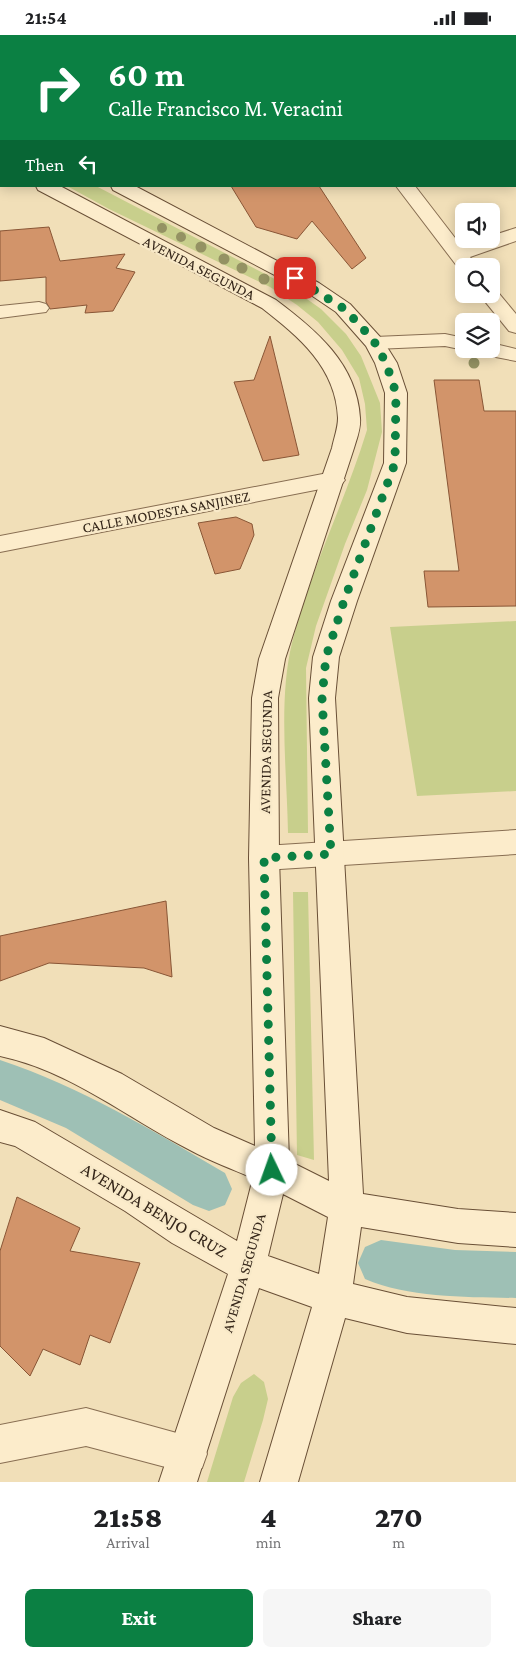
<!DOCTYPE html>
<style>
body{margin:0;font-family:"Crimson Pro",serif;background:#f6f6f6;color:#202124;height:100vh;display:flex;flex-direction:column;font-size:19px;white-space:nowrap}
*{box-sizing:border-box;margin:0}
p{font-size:16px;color:#757577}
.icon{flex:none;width:28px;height:28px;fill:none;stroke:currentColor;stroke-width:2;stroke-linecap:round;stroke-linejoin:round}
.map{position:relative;height:1447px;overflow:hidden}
.side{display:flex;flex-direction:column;background:#fff;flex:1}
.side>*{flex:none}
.guide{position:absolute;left:0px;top:0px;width:516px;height:152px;box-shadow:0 2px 12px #0003;background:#0b8043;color:#fff;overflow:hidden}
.buttons{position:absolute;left:455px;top:168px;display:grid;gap:10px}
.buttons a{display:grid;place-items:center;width:45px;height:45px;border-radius:8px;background:#fff;box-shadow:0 2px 12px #0003;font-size:25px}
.pin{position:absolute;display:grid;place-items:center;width:42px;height:42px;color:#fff;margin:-21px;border-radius:10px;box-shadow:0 2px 8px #0006}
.me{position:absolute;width:55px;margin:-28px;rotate:357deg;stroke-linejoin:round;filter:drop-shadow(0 0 4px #0008)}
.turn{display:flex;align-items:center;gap:18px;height:105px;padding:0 25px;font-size:22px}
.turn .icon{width:65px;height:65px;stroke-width:2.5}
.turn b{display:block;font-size:35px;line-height:42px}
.then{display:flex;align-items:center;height:48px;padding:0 25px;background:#0003;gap:10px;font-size:19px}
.eta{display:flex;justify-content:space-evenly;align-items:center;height:85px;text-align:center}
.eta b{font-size:30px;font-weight:800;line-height:35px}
.action{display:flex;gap:10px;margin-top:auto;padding:10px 25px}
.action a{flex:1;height:58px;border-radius:8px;background:#0b8043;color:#fff;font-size:20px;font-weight:800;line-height:58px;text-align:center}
.action a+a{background:#f6f6f6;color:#202124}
.status{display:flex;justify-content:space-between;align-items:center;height:35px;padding:0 25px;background:#fff;direction:ltr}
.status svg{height:14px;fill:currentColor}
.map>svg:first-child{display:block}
.green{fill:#c8cf8c}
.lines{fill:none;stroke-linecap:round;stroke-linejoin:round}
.canal{fill:#9ec0b5;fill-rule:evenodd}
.building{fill:#d2946a;stroke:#895636}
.street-casing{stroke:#886e52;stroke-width:2}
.secondary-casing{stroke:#694f36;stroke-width:2}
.street{fill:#fceccb;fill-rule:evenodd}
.secondary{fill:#fceccb;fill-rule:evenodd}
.tree{fill:#949263}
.route{stroke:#0b8043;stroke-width:9;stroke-dasharray:0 16.2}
.labels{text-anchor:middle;stroke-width:4.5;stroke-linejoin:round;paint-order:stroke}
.street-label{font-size:15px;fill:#352619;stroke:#f8e9c8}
.near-street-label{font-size:18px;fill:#352619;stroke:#f8e9c8}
</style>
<div class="status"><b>21:54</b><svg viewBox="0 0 49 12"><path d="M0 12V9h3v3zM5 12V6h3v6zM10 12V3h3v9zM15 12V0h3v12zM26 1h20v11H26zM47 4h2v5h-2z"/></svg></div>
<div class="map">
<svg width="516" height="1447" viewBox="0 0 516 1447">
<rect width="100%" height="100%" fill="#f1dfb8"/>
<!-- green -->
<path class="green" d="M67,151H96L290,252L321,274L346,299L361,321L380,368L382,397L367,455L345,509L316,591L306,633L308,798H288C287,738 278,665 292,608C310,535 345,467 367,395L365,369L359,343L342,315L318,287L297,270L270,252L109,174Z
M516,586V756L417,761L390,592Z
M293,857H308L314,1125L297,1120Z
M254,1339L264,1347L268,1364L263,1385L244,1447H207L233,1362L241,1348Z"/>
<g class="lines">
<!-- canal -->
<path class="canal" d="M0,1025C81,1052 152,1095 225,1138L232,1154L225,1170L209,1176L193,1170L66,1093L0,1065Z
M381,1205L455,1215L516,1217V1263C468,1262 409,1263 365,1244L358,1228L365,1212Z"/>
</g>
<!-- building -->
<path class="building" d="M231,151H319L366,223L352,234L312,186L297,204L256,192Z
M49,192L60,226L125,219L116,233L135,237L113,276L85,278L87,270L50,274L46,267V242L0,246V196Z
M270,301L299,420L263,426L234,347L254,345Z
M434,345H479L484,376H516V571L428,572L424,536H459Z
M236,482L252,489L254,500L240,534L215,539L198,488Z
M166,866L172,942L144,933L49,928L0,946V901Z
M17,1162L80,1193L70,1216L140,1228L110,1308L90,1300L80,1330L43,1314L30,1341L0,1311V1216Z"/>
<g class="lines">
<!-- street casing -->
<g class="street-casing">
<path id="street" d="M132,0H148V1H132Z
M280,0H296V1H280Z
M0,26H1V36H0Z
M396,151H415L462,212L485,204H491V201L516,193V206L470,222L477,231H464V236L460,235Z
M491,253L496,255L516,279V298L509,296L479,259H491Z
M39,267L46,269L49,273L46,277L0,283V271Z
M445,299L464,303V314H470L464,315L445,311L375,314L368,312L364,308L368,304L375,302Z
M491,308L516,314V326L480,319L476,314H491Z
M333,437L341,440L345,445L341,450L0,517V501Z
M516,795V819L264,835L254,832L249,823L254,814L264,811Z
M86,1373L202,1405L207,1419L202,1433L188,1438L86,1411L0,1428V1390Z"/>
</g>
<!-- secondary casing -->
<g class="secondary-casing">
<path id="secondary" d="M0,83H1V93H0Z
M0,121H1V131H0Z
M36,151H60L276,265C316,295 357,329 360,383C361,393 357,403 354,413L285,624L278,663L279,823L289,1126L329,1146L309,663L313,622L331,566L384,428L385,358L375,328L366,311L336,277L305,256L113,155L111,151H135L319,248L350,269L382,304L397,328L407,358L406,428L357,566L339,622L335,663L363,1159L458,1174L516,1178V1212L458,1208L361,1192L353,1249L407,1262L516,1273V1309L407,1298L345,1283L298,1447H260L312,1272L259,1253L197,1447H159L228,1239L172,1208L125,1176L15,1111L0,1107V1075L35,1087L237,1206L253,1143C232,1134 210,1126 190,1115C127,1083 71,1036 0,1021V991L44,1003L122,1039L214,1093L255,1111L249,823L252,663L259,624L332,413C334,403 338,393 338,383C336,332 299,302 262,273L38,155ZM283,1159L328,1182L319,1239L268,1221Z"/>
</g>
<!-- street -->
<use href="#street" class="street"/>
<!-- secondary -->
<use href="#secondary" class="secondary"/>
</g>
<!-- trees -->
<g class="tree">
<circle cx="162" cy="193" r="5"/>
<circle cx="181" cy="202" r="5"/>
<circle cx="201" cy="212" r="5.5"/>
<circle cx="224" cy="224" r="5.5"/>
<circle cx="242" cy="233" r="5.5"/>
<circle cx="264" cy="244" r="5.5"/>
<circle cx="280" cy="254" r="5.5"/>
<circle cx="474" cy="328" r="5.5"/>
</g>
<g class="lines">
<!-- route -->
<path class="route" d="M272,1135L264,823L331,819L322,663L326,622L344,566L395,428L396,358L386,328L375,308L360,290L343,273L295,243"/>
</g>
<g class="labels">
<!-- street labels -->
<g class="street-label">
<text transform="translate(199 233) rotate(27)" y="5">AVENIDA SEGUNDA</text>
<text transform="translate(166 477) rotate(-11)" y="5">CALLE MODESTA SANJINEZ</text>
<text transform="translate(266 717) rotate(-89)" y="5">AVENIDA SEGUNDA</text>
<text transform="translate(244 1238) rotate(-74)" y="5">AVENIDA SEGUNDA</text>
</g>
<!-- near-street labels -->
<g class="near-street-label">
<text transform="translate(154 1175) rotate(31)" y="6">AVENIDA BENJO CRUZ</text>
</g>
</g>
</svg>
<div class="buttons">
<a><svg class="icon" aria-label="sound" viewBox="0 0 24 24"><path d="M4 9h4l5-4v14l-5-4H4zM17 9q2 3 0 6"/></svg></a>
<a><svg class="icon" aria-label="search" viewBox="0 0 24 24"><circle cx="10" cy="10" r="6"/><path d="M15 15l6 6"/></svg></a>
<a><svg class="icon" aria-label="layers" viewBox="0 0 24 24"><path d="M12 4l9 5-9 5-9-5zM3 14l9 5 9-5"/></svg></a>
</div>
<div class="pin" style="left:295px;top:243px;background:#d93025"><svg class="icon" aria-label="arrive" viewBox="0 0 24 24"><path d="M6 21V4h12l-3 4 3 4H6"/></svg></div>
<svg class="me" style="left:272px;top:1135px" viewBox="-20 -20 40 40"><circle r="19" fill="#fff"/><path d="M0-13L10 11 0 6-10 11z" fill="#0b8043"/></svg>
<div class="guide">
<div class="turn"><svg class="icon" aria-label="right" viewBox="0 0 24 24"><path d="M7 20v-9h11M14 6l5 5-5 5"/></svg><div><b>60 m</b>Calle Francisco M. Veracini</div></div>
<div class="then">Then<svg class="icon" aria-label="left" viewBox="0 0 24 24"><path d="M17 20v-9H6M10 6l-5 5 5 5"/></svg></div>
</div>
</div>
<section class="side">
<div class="eta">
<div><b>21:58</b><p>Arrival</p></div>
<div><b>4</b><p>min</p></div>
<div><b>270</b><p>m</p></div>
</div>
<div class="action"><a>Exit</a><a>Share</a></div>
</section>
